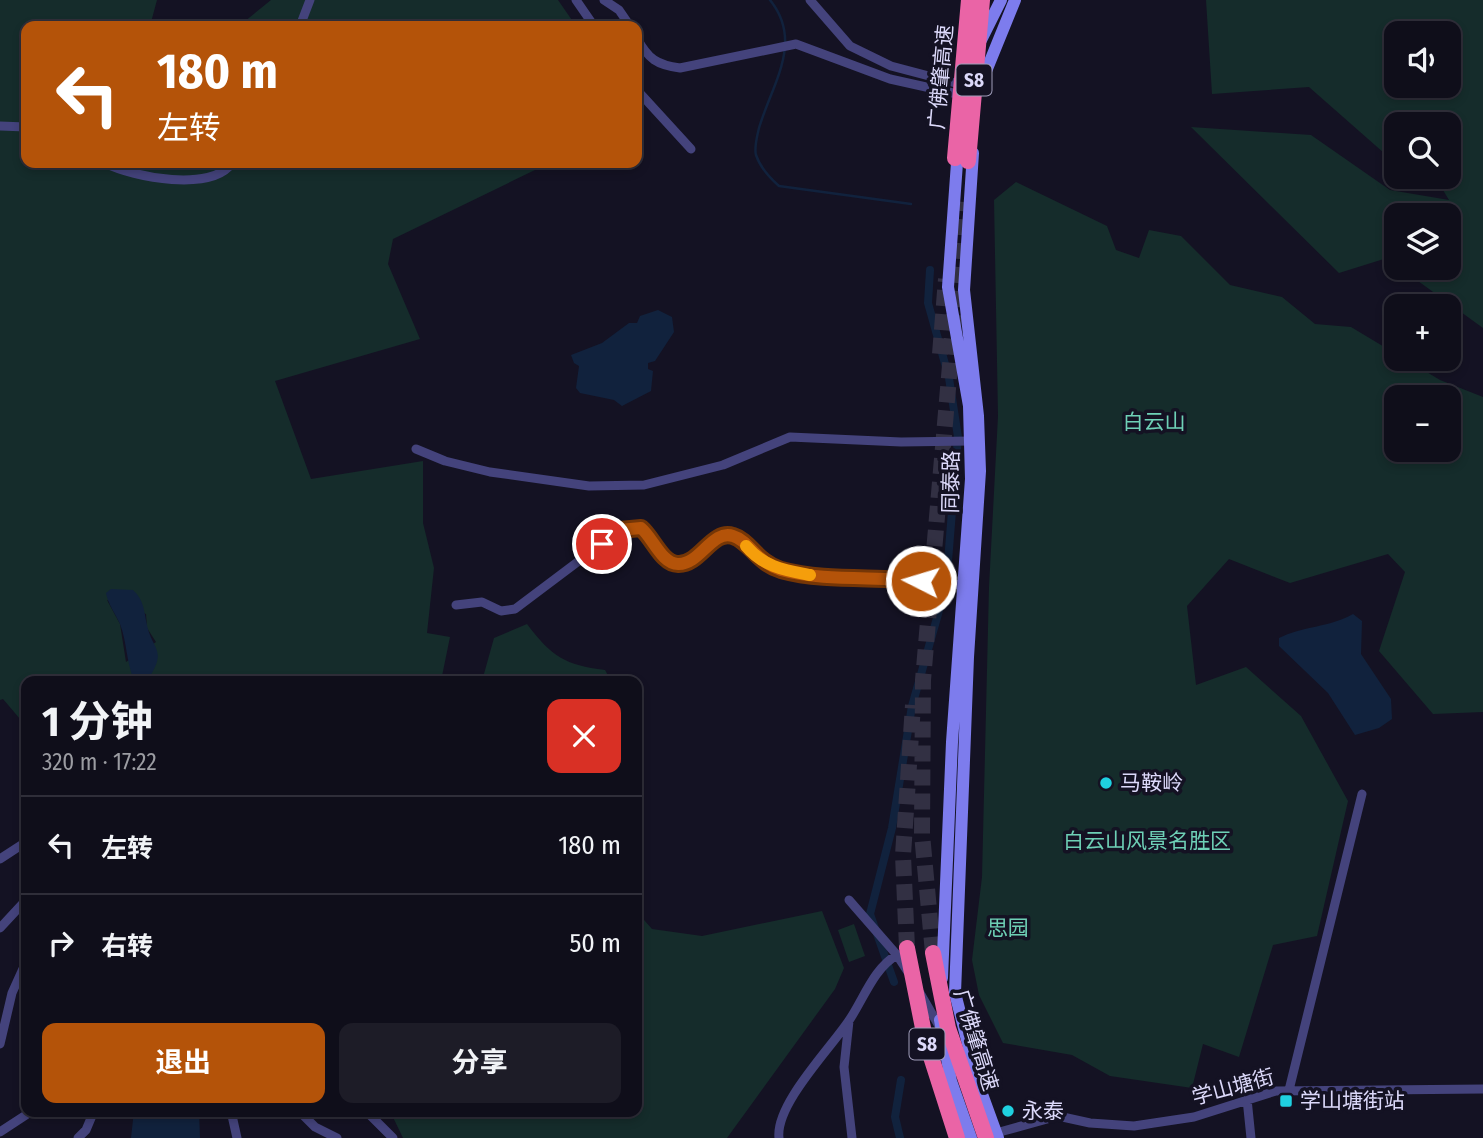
<!DOCTYPE html>
<html lang="zh">
<meta charset="utf-8">
<style>
body{margin:0;font-family:"Fira Sans Condensed","Noto Sans SC",sans-serif;background:#1d1c27;color:#f1f3f6;height:100vh;display:flex;flex-direction:column;font-size:26px;white-space:nowrap}
*{box-sizing:border-box;margin:0}
p{font-size:23px;color:#9b9ca2}
.icon{flex:none;width:38px;height:38px;fill:none;stroke:currentColor;stroke-width:2;stroke-linecap:round;stroke-linejoin:round}
.map{position:relative;flex:1;overflow:hidden}
.panel{position:absolute;left:21px;top:676px;width:621px;height:441px;display:flex;flex-direction:column;background:#0f0e1a;border-radius:14px;box-shadow:0 4px 10px #0003,0 0 0 2px #2f2e39}
.panel>*{flex:none}
.banner{position:absolute;left:21px;top:21px;width:621px;height:147px;border-radius:14px;box-shadow:0 4px 10px #0003,0 0 0 2px #2f2e39;background:#b45309;color:#fff;overflow:hidden}
.controls{position:absolute;left:1384px;top:21px;display:grid;gap:14px}
.controls a{display:grid;place-items:center;width:77px;height:77px;border-radius:14px;background:#0f0e1a;box-shadow:0 4px 10px #0003,0 0 0 2px #2f2e39;font-size:35px}
.pin{position:absolute;display:grid;place-items:center;width:60px;height:60px;color:#fff;margin:-30px;border:4px solid #fff;border-radius:50%;box-shadow:0 2px 7px #0007}
.me{position:absolute;width:77px;margin:-38px;rotate:275deg;stroke-linejoin:round;filter:drop-shadow(0 0 5px #0008)}
.turn{display:flex;align-items:center;gap:24px;height:147px;padding:0 21px;font-size:32px}
.turn .icon{width:91px;height:91px;stroke-width:2.5}
.turn b{display:block;font-size:49px;line-height:60px}
.round{display:grid;place-items:center;flex:none;width:74px;height:74px;border-radius:14px;background:#1d1c27}
.summary{display:flex;align-items:center;justify-content:space-between;height:119px;padding:0 21px}
h1{font-size:42px;font-weight:700;line-height:52px}
.button{display:flex;gap:14px;margin-top:auto;padding:14px 21px}
.button a{flex:1;height:80px;border-radius:14px;background:#b45309;color:#fff;font-size:28px;font-weight:700;line-height:80px;text-align:center}
.button a+a{background:#1d1c27;color:#f1f3f6}
ul{padding:0;list-style:none}
li{display:flex;align-items:center;gap:21px;height:98px;padding:0 21px;border-top:2px solid #2f2e39}
li div{flex:1}
li b{display:block;font-size:26px}
li em{font-style:normal}
.map>svg:first-child{display:block}
.green{fill:#152c2b;fill-rule:evenodd}
.water{fill:#11223d}
.lines{fill:none;stroke-linecap:round;stroke-linejoin:round}
.stream{stroke:#11223d;stroke-width:2.5}
.canal{stroke:#11223d;stroke-width:8}
.motorway-tunnel{stroke:#323043;stroke-width:16;stroke-dasharray:16 8;stroke-linecap:butt}
.minor{stroke:#44437c;stroke-width:9}
.secondary{stroke:#7d7ced;stroke-width:12}
.motorway{stroke:#ea64a6;stroke-width:16}
.route-casing{stroke:#753606;stroke-width:18}
.route{stroke:#b45309;stroke-width:12}
.slow{stroke:#f59e0b;stroke-width:12}
.poi-dot{fill:#1fd0e0;stroke:#141223;stroke-width:2.5}
.labels{text-anchor:middle;stroke-width:7;stroke-linejoin:round;paint-order:stroke}
.shield{fill:#141223;stroke:#a09dba;stroke-width:2}
.shield-label{font-size:19px;font-weight:bold;fill:#dcd9fa}
.street-label{font-size:21px;fill:#dcd9fa;stroke:#141223}
.park-label{font-size:21px;fill:#6ed0b6;stroke:#141223}
.poi-label{font-size:21px;fill:#dcd9fa;stroke:#141223;text-anchor:start}
</style>
<div class="map">
<svg width="1483" height="1138" viewBox="0 0 1483 1138">
<rect width="100%" height="100%" fill="#141223"/>
<!-- green -->
<path class="green" d="M0,0H157L150,26H26V163H540L537,169L393,239L388,264L420,339L275,381L311,479L423,461V523L434,568L427,633L450,637L441,681H26V726L3,699L0,700ZM107,600L146,614L147,628L156,642L126,662L120,624Z
M271,0H558L576,26H239Z
M1206,0H1483V328L1400,268H1449V215H1396V265L1387,258L1339,273L1191,127L1311,135L1390,190L1449,200L1435,177H1449V124H1396V157L1384,153L1309,87L1212,94ZM1396,33H1449V86H1396Z
M1016,182L1107,226L1116,250L1139,258L1149,230L1181,236L1230,285L1282,297L1315,324L1351,327L1396,354V359H1405L1440,380L1483,397V712L1433,714L1379,651L1405,572L1388,554L1290,583L1229,559L1187,606L1196,685L1246,667L1301,716L1348,801L1317,936L1273,945L1239,1057L1203,1044L1192,1088L1110,1076L1072,1055L1003,1043L979,995L972,960L982,877L989,587L998,416L994,200ZM1449,397V450H1396V397Z
M527,624C552,657 565,665 605,670L611,681H482L494,638Z
M822,911L844,968L835,989L727,1138H403L390,1111H637V912L652,929L702,936Z
M854,924L865,956L849,962L838,930Z"/>
<!-- water -->
<path class="water" d="M658,310L672,317L674,332L655,361L648,363V369L653,371L651,391L622,406L614,400L580,393L576,388L579,366L574,363L571,355L602,343L629,323H637L640,316Z
M111,589L133,590C144,600 144,611 147,625C153,652 168,649 147,681L134,680C126,661 127,642 120,624C115,613 108,604 106,593Z
M1353,614L1362,621L1361,654L1391,699L1392,719L1379,728L1355,735L1328,693L1279,646V638C1303,626 1331,627 1353,614Z
M134,1111H199L200,1138H131Z"/>
<g class="lines">
<!-- stream -->
<path class="stream" d="M770,0C804,42 772,84 759,128C757,136 754,148 756,155C760,167 770,178 779,186L911,204"/>
<!-- canal -->
<path class="canal" d="M894,982L870,914L892,828L912,706L946,586L958,437L949,378L928,303L930,270
M900,1138L895,1117L901,1080"/>
<!-- motorway-tunnel -->
<path class="motorway-tunnel" d="M940,354L946,279
M907,948L903,855L913,705
M933,953L922,834L923,680L964,202"/>
<!-- minor -->
<path class="minor" d="M576,0L594,26
M604,0L619,10L630,26
M810,0L850,46L891,66L963,85
M300,26L310,0
M637,38C648,59 657,65 680,68L796,44L890,79L962,95
M637,90L691,149
M0,126L26,127
M105,163C134,178 212,192 232,163
M416,449L445,461L490,472L589,486L644,485L723,465L790,437L901,442L971,441
M456,605L482,602L501,611L515,609L620,530L641,528C652,537 660,559 673,563C699,572 708,530 732,535C744,538 758,562 778,569C803,578 832,575 858,577C894,578 929,582 964,585
M0,859L26,842
M849,900L897,955L908,972
M0,928L26,900
M920,993L939,1026
M849,1021L844,1067L852,1138
M0,1044L12,993L26,962
M1289,1090L1362,794
M1247,1099L1251,1138
M231,1111L237,1138
M299,1111L315,1127L337,1138
M366,1111L393,1138
M0,1132L32,1111
M996,1133L1058,1116L1090,1123L1134,1126L1194,1117L1276,1091L1483,1089
M78,1138L86,1130L94,1111
M779,1138C775,1104 832,1047 850,1019C864,998 874,968 897,955"/>
<!-- secondary -->
<path class="secondary" d="M981,40L1001,0
M980,86L1015,0
M973,153L964,290L978,416L980,471L968,657L955,993L978,1083L998,1138
M942,978L952,742L971,479L969,406L948,287L958,149
M940,1020L951,1081L971,1138"/>
<!-- motorway -->
<path class="motorway" d="M955,158L969,0
M968,161L982,0
M907,948L925,1038L957,1138
M933,953L948,1028L986,1138"/>
</g>
<g class="lines">
<!-- route casing -->
<g class="route-casing">
<path id="route" d="M602,544L620,530L641,528C653,538 662,564 678,564C700,565 712,529 733,536C750,541 756,562 781,570C825,582 875,576 921,581"/>
</g>
<!-- route -->
<use href="#route" class="route"/>
<!-- slow -->
<path class="slow" d="M746,546C764,567 784,570 810,575"/>
</g>
<!-- markers -->
<g class="poi-dot">
<circle cx="1106" cy="783" r="7"/>
<rect x="1279" y="1094" width="14" height="14" rx="3.5"/>
<circle cx="1008" cy="1111" r="7"/>
</g>
<g class="labels">
<!-- shield labels -->
<g class="shield">
<rect x="956.5" y="64.5" width="35" height="31" rx="5"/>
<rect x="909.5" y="1028.5" width="35" height="31" rx="5"/>
</g>
<g class="shield-label">
<text x="974" y="87">S8</text>
<text x="927" y="1051">S8</text>
</g>
<!-- street labels -->
<g class="street-label">
<text transform="translate(941 77) rotate(-85)" y="7">广佛肇高速</text>
<text transform="translate(951 482) rotate(-89)" y="7">同泰路</text>
<text transform="translate(976 1040) rotate(73)" y="7">广佛肇高速</text>
<text transform="translate(1233 1087) rotate(-15)" y="7">学山塘街</text>
</g>
<!-- park labels -->
<g class="park-label">
<text x="1154" y="429">白云山</text>
<text x="1147" y="848">白云山风景名胜区</text>
<text x="1008" y="935">思园</text>
</g>
<!-- poi labels -->
<g class="poi-label">
<text x="1120" y="790">马鞍岭</text>
<text x="1300" y="1108">学山塘街站</text>
<text x="1022" y="1118">永泰</text>
</g>
</g>
</svg>
<div class="controls">
<a><svg class="icon" aria-label="sound" viewBox="0 0 24 24"><path d="M4 9h4l5-4v14l-5-4H4zM17 9q2 3 0 6"/></svg></a>
<a><svg class="icon" aria-label="search" viewBox="0 0 24 24"><circle cx="10" cy="10" r="6"/><path d="M15 15l6 6"/></svg></a>
<a><svg class="icon" aria-label="layers" viewBox="0 0 24 24"><path d="M12 4l9 5-9 5-9-5zM3 14l9 5 9-5"/></svg></a>
<a>+</a>
<a>−</a>
</div>
<div class="pin" style="left:602px;top:544px;background:#d93025"><svg class="icon" aria-label="arrive" viewBox="0 0 24 24"><path d="M6 21V4h12l-3 4 3 4H6"/></svg></div>
<svg class="me" style="left:921px;top:581px" viewBox="-20 -20 40 40"><circle r="17" fill="#b45309" stroke="#fff" stroke-width="3"/><path d="M0-11L8 9 0 5-8 9z" fill="#fff"/></svg>
<div class="banner">
<div class="turn"><svg class="icon" aria-label="left" viewBox="0 0 24 24"><path d="M17 20v-9H6M10 6l-5 5 5 5"/></svg><div><b>180 m</b>左转</div></div>
</div>
<section class="panel">
<div class="summary"><div><h1>1 分钟</h1><p>320 m · 17:22</p></div><a class="round" style="background:#d93025;color:#fff"><svg class="icon" aria-label="close" viewBox="0 0 24 24"><path d="M6 6l12 12M18 6L6 18"/></svg></a></div>
<ul>
<li><svg class="icon" aria-label="left" viewBox="0 0 24 24"><path d="M17 20v-9H6M10 6l-5 5 5 5"/></svg><div><b>左转</b></div><em>180 m</em></li>
<li><svg class="icon" aria-label="right" viewBox="0 0 24 24"><path d="M7 20v-9h11M14 6l5 5-5 5"/></svg><div><b>右转</b></div><em>50 m</em></li>
</ul>
<div class="button"><a>退出</a><a>分享</a></div>
</section>
</div>
